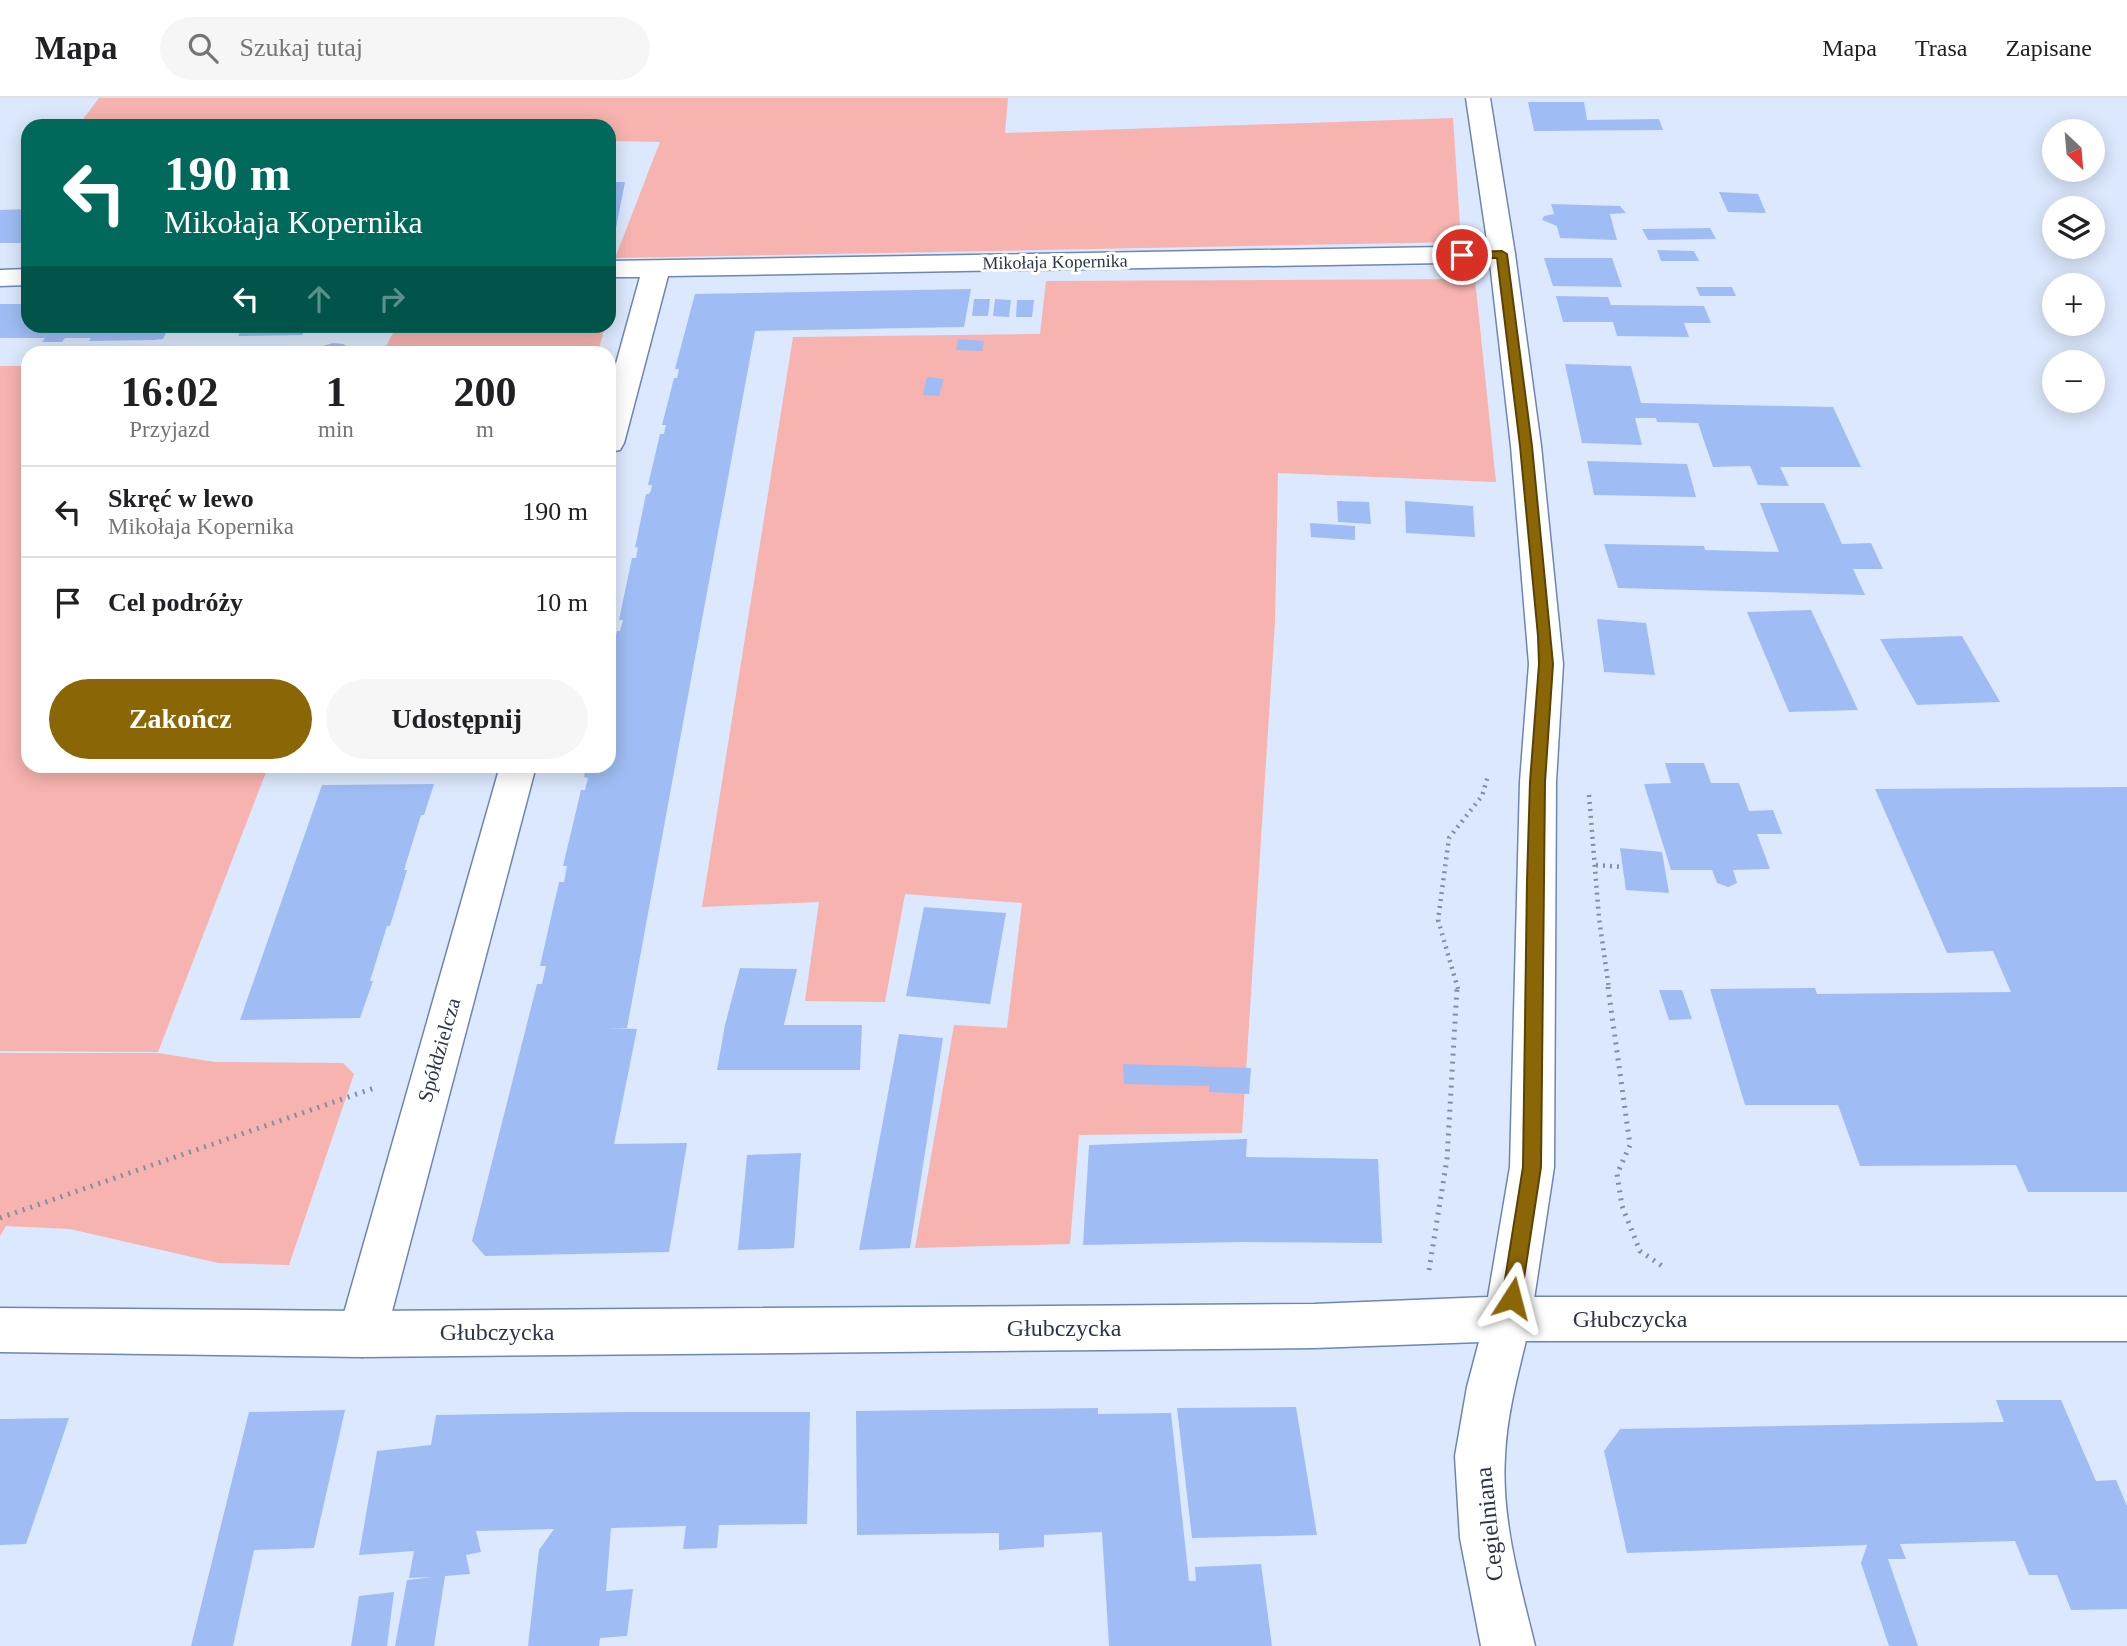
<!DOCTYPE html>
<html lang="pl">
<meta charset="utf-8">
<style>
body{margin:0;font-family:"Times New Roman",serif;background:#f6f6f6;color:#202124;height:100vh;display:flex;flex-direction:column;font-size:26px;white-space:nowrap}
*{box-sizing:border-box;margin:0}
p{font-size:23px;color:#757577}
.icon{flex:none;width:38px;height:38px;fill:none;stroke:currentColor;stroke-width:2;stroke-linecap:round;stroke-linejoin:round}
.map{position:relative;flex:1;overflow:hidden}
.sheet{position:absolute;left:21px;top:248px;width:595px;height:427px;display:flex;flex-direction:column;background:#fff;border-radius:21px;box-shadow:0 4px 18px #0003}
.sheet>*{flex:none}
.hud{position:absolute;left:21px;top:21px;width:595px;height:214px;border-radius:21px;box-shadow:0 4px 18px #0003;background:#00695c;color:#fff;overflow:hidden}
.needle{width:46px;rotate:154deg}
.tools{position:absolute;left:2042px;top:21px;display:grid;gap:14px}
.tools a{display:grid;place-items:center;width:63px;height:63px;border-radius:50%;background:#fff;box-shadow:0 4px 18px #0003;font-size:35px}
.pin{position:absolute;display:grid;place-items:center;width:60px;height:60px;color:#fff;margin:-30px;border:4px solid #fff;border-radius:50%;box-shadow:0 2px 7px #0007}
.me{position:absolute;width:77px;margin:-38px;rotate:9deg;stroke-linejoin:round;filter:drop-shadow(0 0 5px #0008)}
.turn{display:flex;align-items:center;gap:24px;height:147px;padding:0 28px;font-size:32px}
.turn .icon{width:91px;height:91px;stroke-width:2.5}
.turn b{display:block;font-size:49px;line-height:60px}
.lanes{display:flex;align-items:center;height:66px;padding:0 28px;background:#0003;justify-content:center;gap:35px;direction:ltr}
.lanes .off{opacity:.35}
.eta{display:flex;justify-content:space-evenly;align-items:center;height:119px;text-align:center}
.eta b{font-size:42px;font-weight:700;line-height:49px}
.primary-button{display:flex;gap:14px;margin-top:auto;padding:14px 28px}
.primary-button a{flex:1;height:80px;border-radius:42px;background:#8b6606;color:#fff;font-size:28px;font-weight:700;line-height:80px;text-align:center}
.primary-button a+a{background:#f6f6f6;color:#202124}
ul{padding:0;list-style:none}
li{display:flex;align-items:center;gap:21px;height:91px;padding:0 28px;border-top:2px solid #e0e0e0}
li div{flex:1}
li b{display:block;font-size:26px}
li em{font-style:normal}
header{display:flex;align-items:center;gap:42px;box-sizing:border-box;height:98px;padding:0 35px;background:#fff;border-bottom:2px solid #e0e0e0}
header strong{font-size:33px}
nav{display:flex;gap:38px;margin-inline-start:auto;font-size:24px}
.search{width:490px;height:63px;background:#f6f6f6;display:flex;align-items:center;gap:18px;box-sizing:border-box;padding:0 24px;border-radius:38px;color:#757577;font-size:26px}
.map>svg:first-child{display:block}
.green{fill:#f7b3af}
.building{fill:#9fbdf4}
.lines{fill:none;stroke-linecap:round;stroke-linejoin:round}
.minor-casing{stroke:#6d86b5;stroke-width:3}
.secondary-casing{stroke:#6d86b5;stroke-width:3}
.primary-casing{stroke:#6d86b5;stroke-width:3}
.path-far1{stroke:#838ea3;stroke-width:4.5;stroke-dasharray:2 5;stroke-linecap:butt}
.path{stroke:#838ea3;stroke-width:5;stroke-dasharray:2 6;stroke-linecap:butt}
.minor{fill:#fff;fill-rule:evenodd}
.secondary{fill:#fff;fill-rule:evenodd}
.primary{fill:#fff;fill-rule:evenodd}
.route{fill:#8b6606;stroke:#5a4204;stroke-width:2}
.labels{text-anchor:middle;stroke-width:6;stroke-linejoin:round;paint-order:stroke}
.far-street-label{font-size:18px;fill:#2b354a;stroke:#fff}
.street-label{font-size:21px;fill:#2b354a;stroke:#fff}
.near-street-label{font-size:24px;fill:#2b354a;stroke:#fff}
</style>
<header>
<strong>Mapa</strong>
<div class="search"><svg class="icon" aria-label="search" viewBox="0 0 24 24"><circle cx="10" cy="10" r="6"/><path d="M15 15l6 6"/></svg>Szukaj tutaj</div>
<nav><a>Mapa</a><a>Trasa</a><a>Zapisane</a></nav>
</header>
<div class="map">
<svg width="2127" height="1548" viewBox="0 0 2127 1548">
<rect width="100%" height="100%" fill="#dce8fd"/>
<!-- green -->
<path class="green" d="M99,0H1008L1005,35L1453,20L1461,144L615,160L660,44L609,43V28H78Z
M1475,181L1496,384L1278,375L1275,524L1242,1035L1079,1037L1070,1146L915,1150L954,927L1007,930L1022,805L905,796L885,904L805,903L819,804L702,809L793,239L1040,236L1046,183Z
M397,228H605L598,255H382Z
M0,268H28V668L268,669L158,954L0,953Z
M0,955H158L215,964L343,965L354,976L289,1167L218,1165L70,1131L6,1128L0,1138Z"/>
<!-- building -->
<path class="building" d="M1528,4H1584L1587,22L1659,21L1663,32L1534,33Z
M609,84H625L616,130L609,131Z
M1719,94L1758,96L1766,115L1728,114Z
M1551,106L1620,108L1626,115L1610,116L1617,142L1560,140L1557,128L1542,122L1544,118L1554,116Z
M28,111V145H0V112Z
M1710,130L1716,141L1648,142L1642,131Z
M1657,152L1694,153L1699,163H1661Z
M1544,160H1612L1622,189L1553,188Z
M1696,189H1732L1736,198H1700Z
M971,191L964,229L755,233L627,930H609L637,931L614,1046L687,1045L669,1154L485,1158L472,1143L537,886H542L546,868H540L559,784H564L567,768H563L581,692H585L588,680L584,679L586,668H609V568L617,533H620L623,522H619L632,460H636L638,449L635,450L646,396H649L651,392L652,387H648L660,336H664L665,331L666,327H662L674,280H677L679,271H675L695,196Z
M1556,198L1608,199L1611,207L1704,208L1711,225H1684L1689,239L1617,238L1613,224H1563Z
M974,201H990L988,218H972Z
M995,201L1011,202L1009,219L993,218Z
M1017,202H1034L1032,219H1016Z
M0,206H28V228H161L158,233H167L163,241L153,242L89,243L91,240H65L62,244H42L45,240H0Z
M243,228H307L302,237L238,238Z
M958,241L984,243L982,253L956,252Z
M333,245L343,246L348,249L346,253L356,256H314L317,250Z
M1565,266L1631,268L1641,305L1833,309L1861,369H1780L1789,388L1758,387L1750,368L1713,369L1698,325L1657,324L1656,320H1635L1642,347L1582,345Z
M927,279L944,281L939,298L923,297Z
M1587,363L1687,366L1696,399L1594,397Z
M1337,403L1369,404L1371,426L1338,424Z
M1405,403L1473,408L1475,439L1406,435Z
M1760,405H1824L1842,446L1871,445L1883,471H1853L1865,497L1618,490L1604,446L1704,448L1705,452L1779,454Z
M1310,425L1355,428V442L1311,439Z
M1811,512L1858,612L1789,614L1747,514Z
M1597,521L1646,525L1655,577L1604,574Z
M1962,538L2000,604L1917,607L1880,541Z
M1665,665H1704L1711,685H1739L1749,713L1773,712L1782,736H1757L1770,771L1733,772L1737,785L1728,789L1717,785L1712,772H1671L1644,686L1671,685Z
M434,686L424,717H421L404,772H407L390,828H387L370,883H373L360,920L240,922L322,687Z
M2127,689V1094H2028L2016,1067L1860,1068L1838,1007H1745L1710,891L1815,890L1817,896L2011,894L1993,853L1947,855L1875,691Z
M1620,750L1662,754L1669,795L1626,792Z
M924,809L1006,815L990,906L906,898Z
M740,870L797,871L784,927H862L860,972H717L725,927Z
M1659,892H1682L1692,921L1669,922Z
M899,936L943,940L910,1150L859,1152Z
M1123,966L1251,970L1249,996L1209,994V988L1124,986Z
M1247,1041L1246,1059L1378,1061L1382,1145L1241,1144L1083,1147L1089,1047Z
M801,1055L794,1150L738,1152L747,1057Z
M1996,1302H2061L2096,1383L2116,1382L2127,1408V1511L2071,1512L2057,1477H2029L2015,1443L1900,1446L1906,1461H1888L1918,1548H1889L1861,1465L1867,1447L1627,1455L1604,1353L1620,1331L2004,1324Z
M1296,1309L1317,1437L1192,1440L1177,1310Z
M1098,1310V1316L1171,1315L1189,1483H1196L1195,1469L1261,1466L1272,1548H1109L1102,1434L1044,1437V1449L999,1452V1435L857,1437L856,1313Z
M345,1312L314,1450L254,1452L233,1548H191L249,1314Z
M626,1314H810L807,1426L719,1427L717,1450L683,1451L686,1428L611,1430L606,1493L633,1491L627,1538L600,1540L599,1548H528L539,1452L554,1431L476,1433L481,1454L466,1457L470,1476L445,1478L434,1548H395L407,1482L434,1479L409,1480L414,1453L359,1457L377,1353L431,1347L436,1317Z
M69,1320L26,1446L0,1447V1321Z
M394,1494L387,1548H351L359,1498Z"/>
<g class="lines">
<!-- minor casing -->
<g class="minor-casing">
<path id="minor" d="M1502,148L1511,150L1515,156L1511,162L1502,164L668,178L624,345L620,352L609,354V291L640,179H609V163Z
M28,171V187L0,188V172Z
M500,668H536L386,1236L379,1252L362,1259L345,1252L338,1236Z
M1508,1199L1525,1205L1531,1221C1521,1266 1507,1311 1505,1358C1501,1422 1520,1486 1535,1548H1481L1460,1440L1455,1358L1467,1289L1485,1221L1491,1205Z"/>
</g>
<!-- secondary casing -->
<g class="secondary-casing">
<path id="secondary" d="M1508,1199H2127V1243H1508L1491,1237L1485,1221L1491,1205Z"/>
</g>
<!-- primary casing -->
<g class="primary-casing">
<path id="primary" d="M1466,0H1490L1515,156L1541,348L1563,566L1556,684L1554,1069L1531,1221L1525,1237L1508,1243L1314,1250L362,1259L0,1254V1210L362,1213L1314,1206L1488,1199L1510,1069L1520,684L1529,566L1511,348L1489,156Z"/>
</g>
<!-- path-far1 -->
<path class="path-far1" d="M1589,697L1599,820L1609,891
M1596,767L1623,769
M1458,891L1438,822L1449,740L1482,698L1488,678"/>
<!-- path -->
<path class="path" d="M1608,889L1630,1047L1617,1076L1622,1108L1640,1153L1662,1168
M0,1120L377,989
M1429,1172L1447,1061L1457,889"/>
<!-- minor -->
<use href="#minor" class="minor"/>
<!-- secondary -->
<use href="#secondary" class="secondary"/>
<!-- primary -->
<use href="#primary" class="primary"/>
</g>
<!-- route -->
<path class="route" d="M1502,153L1507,156L1532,348L1553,566L1545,684L1541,1069L1521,1200L1518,1207L1512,1210L1505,1207L1502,1200L1523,1069L1527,782L1530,684L1539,566L1538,538L1520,348L1497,160H1462L1456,157L1462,154Z"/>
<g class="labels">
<!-- far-street labels -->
<g class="far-street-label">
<text transform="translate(1055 164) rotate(-1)" y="6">Mikołaja Kopernika</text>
</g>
<!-- street labels -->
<g class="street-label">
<text transform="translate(439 952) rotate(-74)" y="7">Spółdzielcza</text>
</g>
<!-- near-street labels -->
<g class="near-street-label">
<text x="1630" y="1229">Głubczycka</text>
<text x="1064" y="1238">Głubczycka</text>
<text x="497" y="1242">Głubczycka</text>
<text transform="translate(1489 1426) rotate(-96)" y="8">Cegielniana</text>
</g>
</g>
</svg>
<div class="tools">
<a><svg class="needle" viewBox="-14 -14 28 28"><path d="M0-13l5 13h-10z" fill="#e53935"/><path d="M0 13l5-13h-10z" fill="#757577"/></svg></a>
<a><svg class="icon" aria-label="layers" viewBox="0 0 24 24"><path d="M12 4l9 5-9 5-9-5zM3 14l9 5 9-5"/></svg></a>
<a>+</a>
<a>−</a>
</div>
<div class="pin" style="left:1462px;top:157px;background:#d93025"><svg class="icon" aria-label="arrive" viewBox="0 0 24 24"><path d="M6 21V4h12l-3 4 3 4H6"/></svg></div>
<svg class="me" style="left:1512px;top:1200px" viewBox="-20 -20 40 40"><path d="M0-17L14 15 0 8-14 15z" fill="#8b6606" stroke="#fff" stroke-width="4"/></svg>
<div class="hud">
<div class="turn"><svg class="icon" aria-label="left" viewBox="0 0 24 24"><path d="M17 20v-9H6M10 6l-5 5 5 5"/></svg><div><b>190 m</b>Mikołaja Kopernika</div></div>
<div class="lanes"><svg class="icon" aria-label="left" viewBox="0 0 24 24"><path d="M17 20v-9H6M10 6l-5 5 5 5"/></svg><svg class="icon off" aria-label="ahead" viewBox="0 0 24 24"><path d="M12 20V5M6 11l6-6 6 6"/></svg><svg class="icon off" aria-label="right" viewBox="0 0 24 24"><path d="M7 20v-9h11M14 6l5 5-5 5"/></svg></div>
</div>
<section class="sheet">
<div class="eta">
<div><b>16:02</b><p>Przyjazd</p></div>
<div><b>1</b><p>min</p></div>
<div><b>200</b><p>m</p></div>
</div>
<ul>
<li><svg class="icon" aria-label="left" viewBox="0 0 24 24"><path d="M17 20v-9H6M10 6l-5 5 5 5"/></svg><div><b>Skręć w lewo</b><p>Mikołaja Kopernika</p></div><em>190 m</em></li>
<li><svg class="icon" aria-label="arrive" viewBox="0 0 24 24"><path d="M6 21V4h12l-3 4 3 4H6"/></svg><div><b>Cel podróży</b></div><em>10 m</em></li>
</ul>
<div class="primary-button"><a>Zakończ</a><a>Udostępnij</a></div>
</section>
</div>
